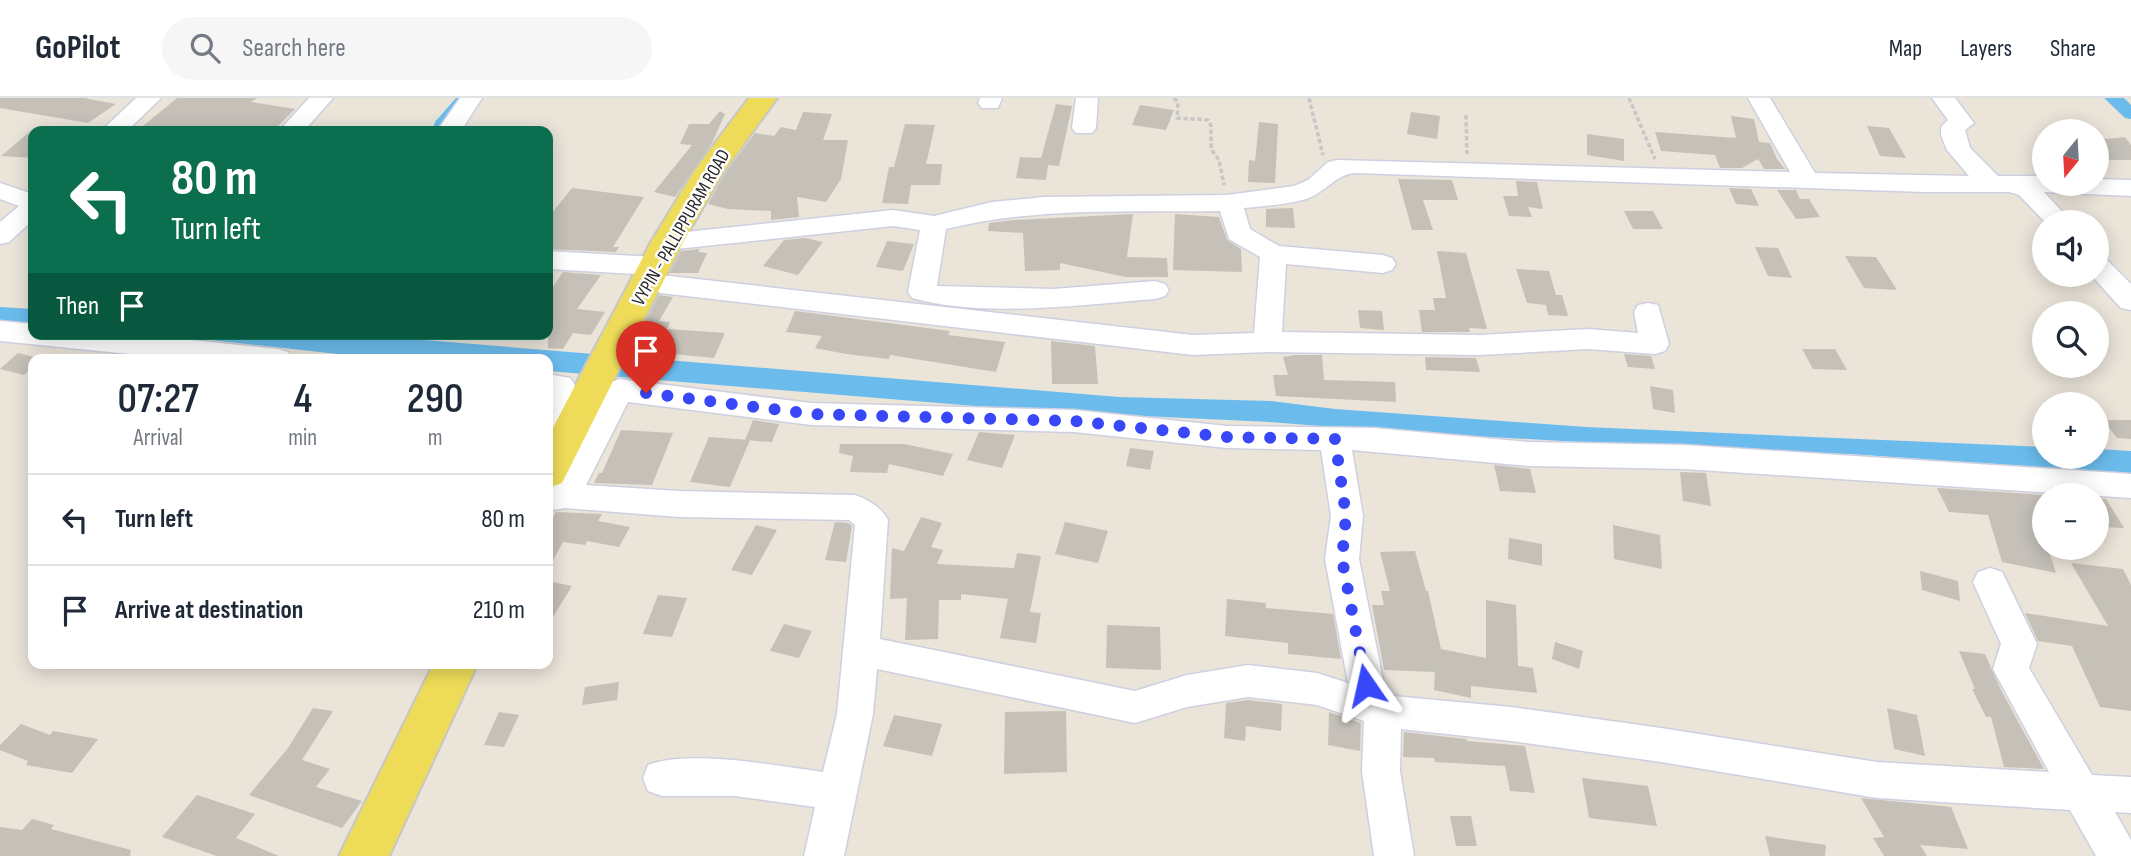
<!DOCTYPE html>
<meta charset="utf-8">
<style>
body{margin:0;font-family:"Sofia Sans Condensed",sans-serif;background:#f6f6f7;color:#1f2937;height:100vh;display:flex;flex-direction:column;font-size:26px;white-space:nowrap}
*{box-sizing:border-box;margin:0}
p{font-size:23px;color:#747a83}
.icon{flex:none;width:38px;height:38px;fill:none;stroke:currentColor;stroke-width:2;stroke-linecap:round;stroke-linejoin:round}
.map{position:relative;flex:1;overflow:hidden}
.panel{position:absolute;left:28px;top:256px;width:525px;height:315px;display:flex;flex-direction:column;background:#fff;border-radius:14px;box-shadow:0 4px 18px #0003}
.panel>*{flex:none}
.guide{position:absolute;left:28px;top:28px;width:525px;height:214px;border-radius:14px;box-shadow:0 4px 18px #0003;background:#0b6e4f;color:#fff;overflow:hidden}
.needle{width:46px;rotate:198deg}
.buttons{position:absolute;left:2032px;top:21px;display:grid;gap:14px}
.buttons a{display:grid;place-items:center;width:77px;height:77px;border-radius:50%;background:#fff;box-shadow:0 4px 18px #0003;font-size:35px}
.pin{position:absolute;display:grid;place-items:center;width:60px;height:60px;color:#fff;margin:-72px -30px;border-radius:50% 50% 50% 0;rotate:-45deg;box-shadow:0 0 7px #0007}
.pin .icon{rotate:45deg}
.me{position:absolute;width:77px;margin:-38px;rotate:349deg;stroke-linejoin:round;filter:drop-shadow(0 0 5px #0008)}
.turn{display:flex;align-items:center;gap:24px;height:147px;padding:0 28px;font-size:32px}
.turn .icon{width:91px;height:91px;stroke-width:2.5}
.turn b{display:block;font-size:49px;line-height:60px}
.then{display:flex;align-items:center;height:66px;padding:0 28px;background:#0003;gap:14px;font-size:26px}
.eta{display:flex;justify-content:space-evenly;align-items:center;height:119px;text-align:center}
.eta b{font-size:42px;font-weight:600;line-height:49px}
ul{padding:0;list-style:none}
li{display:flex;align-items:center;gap:21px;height:91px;padding:0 28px;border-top:2px solid #e0e1e3}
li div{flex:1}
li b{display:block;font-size:26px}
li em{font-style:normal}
header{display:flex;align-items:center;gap:42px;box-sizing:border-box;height:98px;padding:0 35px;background:#fff;border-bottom:2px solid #e0e1e3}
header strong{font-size:33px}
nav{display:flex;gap:38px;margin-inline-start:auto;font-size:24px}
.search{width:490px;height:63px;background:#f6f6f7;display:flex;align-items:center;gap:18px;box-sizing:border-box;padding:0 24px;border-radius:38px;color:#747a83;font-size:26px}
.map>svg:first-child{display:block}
.water{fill:#6bbced}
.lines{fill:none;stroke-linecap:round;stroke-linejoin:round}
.stream{stroke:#6bbced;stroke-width:6}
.canal{fill:#6bbced;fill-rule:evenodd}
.building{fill:#c5c1b9}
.minor-casing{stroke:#ced0e1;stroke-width:3}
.major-casing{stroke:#c7c7c7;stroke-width:4}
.path{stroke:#c7c7c7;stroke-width:3.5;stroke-dasharray:4.5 2.5;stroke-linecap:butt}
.minor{fill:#fff;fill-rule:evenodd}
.major{fill:#eedc59;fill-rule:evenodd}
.route{stroke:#3847f8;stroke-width:12;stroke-dasharray:0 21.6}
.labels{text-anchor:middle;stroke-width:5;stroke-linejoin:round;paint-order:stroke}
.street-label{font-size:19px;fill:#272727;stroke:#fff}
</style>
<header>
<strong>GoPilot</strong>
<div class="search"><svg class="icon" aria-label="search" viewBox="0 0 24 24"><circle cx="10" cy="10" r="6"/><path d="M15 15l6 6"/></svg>Search here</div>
<nav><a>Map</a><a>Layers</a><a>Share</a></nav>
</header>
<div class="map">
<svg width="2131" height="758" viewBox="0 0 2131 758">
<rect width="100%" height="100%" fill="#eae4d9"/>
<!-- water -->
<path class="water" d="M0,209L33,211V229L0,226Z
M156,236H351L1119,299L1271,303L1335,311L1586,329L2044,349V359H2096L2097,351L2131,353V375L1849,356L1598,345L1370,332L1270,324L1036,313L548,273V261H383Z"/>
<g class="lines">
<!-- stream -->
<path class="stream" d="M435,33L438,25L460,0"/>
<!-- canal -->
<path class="canal" d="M2104,0H2124L2131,7V21L2125,20Z"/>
</g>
<!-- building -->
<path class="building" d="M0,0H84L116,6L88,25L0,10Z
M177,0H257L251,4L295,11L273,33H137Z
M1056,6L1072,8L1059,68L1048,67L1046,82L1016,80L1020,59L1041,60Z
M1140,7L1174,12L1166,32L1132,27Z
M720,13L725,16L712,45L675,99L654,94L692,47L680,46L689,26H709Z
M803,14L832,16L823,42H848L841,81L826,104L797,99L799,119L771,122V113L728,111L708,106L726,74L755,35L774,38L781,29L796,32Z
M1411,14L1440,18L1437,41L1407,36Z
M1731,18L1754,21L1759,44L1770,45L1777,61L1785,71H1764L1758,61L1742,70H1720L1715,57L1661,53L1655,34L1736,40Z
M1259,24L1278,26L1275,85L1248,84L1249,62L1255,63Z
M905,26L935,27L926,66H942L940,87H911L908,106L882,105L889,69H894Z
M1867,28L1889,30L1906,60L1880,58Z
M33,31V60L1,58Z
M1587,36L1624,41V63L1587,57Z
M2125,39L2131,47V62H2096V42Z
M1398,81L1452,82L1458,102H1423L1433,132H1412Z
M1516,83L1537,84L1543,111L1528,109L1532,119L1509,118L1503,98H1518Z
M572,90L644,99L613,149H619L616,154L548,151V120Z
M1729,90L1751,91L1759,108L1736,106Z
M1777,92H1796L1800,101H1809L1820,119L1796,121Z
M1293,110L1295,130L1266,129V111Z
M1624,113H1653L1663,131H1633Z
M1133,116L1127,159L1167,160L1168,179H1126L1060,165V172L1025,173L1023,135L988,133L989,125L1014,122Z
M1175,116L1219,119L1227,142L1241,151L1242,174L1173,172Z
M805,140L823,144L798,177L763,168L784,142Z
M887,143L914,146L903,173L876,169Z
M1755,149L1778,150L1792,180L1768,178Z
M700,151L698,154L707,155L698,175H670L681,153Z
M1437,153L1466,155L1487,231L1469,230L1470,234H1422L1419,212H1435L1433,200H1446Z
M1845,158L1876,159L1897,192L1864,190Z
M1516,171L1549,173L1556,197H1562L1568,218L1548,217L1546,207L1527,205Z
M563,174L601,177L577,211L605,214L591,237L573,235L563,251L548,250V196Z
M659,197L673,199L659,223L670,224L667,231L725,235L714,260L631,252Z
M1358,212L1382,213L1384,232L1360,230Z
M795,213L950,233L948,237L1005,244L996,274L890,257L889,261L846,256L815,250L822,238L786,234Z
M1051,243L1095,248L1098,286H1052Z
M1802,251H1835L1847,272L1813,271Z
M18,255L43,261H33V269L24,277L0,271Z
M1624,256L1651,258L1655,271L1628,269Z
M1295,257H1322L1324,282L1395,284L1396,304L1276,298L1273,277H1288L1283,259Z
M1425,259L1476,260L1480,274L1426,272Z
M1650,288L1673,292L1675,315L1653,311Z
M753,322L779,326L772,344L745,342Z
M2103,322H2131V341L2117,340Z
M621,332L673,335L652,387L594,385L599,375H602Z
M979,334L1015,337L1002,370L967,362Z
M709,339L750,342L730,389L690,384Z
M840,346H904L953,356L943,378L889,366L887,375L850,374L853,358L839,355Z
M1130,350L1154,353L1150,372L1126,368Z
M1494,367L1530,371L1536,395L1500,393Z
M1680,374L1706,375L1711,408L1683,403Z
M1937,390L2044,397V450H2048L2056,475L2002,464L1988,417L1949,414Z
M2096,400L2106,401L2124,430L2096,429Z
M556,414L602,416L598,423L630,429L619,449L587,443L585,447L563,444L548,471V429Z
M921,419L942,425L931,449L943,452L937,466L1014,470L1017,455L1041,458L1030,514L1041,515L1036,545L1000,540L1008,501L961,496V502H939L938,541L905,542L907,500L890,501L892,450L904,453Z
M835,424L848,425L852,428L846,464L825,462Z
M1065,424L1108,433L1098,465L1055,456Z
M756,427L777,432L752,477L731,472Z
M1613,427L1660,437L1662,471L1614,461Z
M1509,440L1542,446V468L1508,461Z
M1415,453L1426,493H1428L1441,551L1486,560V502L1516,507L1518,568L1533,570L1537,595L1471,588V600L1434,592L1435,574L1384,572L1372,507H1384L1381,493H1390L1380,454Z
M2071,465L2123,471L2131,487V613L2100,609L2072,548L2038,543L2025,515L2108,528Z
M1920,473L1958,483L1960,503L1922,492Z
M548,483L572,488L548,527Z
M658,497L687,500L672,539L643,536Z
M1227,501L1266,505V510L1333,516L1341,561L1288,556V545L1225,538Z
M784,526L812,533L799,560L770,553Z
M1107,527L1160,529L1161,572L1106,570Z
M1555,544L1583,553L1579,571L1552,561Z
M1959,553L1985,556L2001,592L2044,671L2004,669L1991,619H1986L1972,591H1975Z
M619,584L617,602L582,607L585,589Z
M1248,602L1282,606L1281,633L1246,628L1245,643L1224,640L1226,605Z
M313,610L333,613L302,662L330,671L316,689L362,703L342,730L249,697L288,650Z
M1887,610L1917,617L1925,658L1894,651Z
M1066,613L1067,674L1004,676L1005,614Z
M499,614L519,617L504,649L484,647Z
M1329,614L1361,625L1360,653L1328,647Z
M894,617L942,626L932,658L883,648Z
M21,626L50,637L53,633L98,641L72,675L26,667L28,663L0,652V647Z
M1404,634L1466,641L1467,643L1525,648L1535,695L1510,693L1505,668L1435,664L1434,660L1403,659Z
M1582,680L1648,688L1657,728L1589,720Z
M197,697L255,716L236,740L279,758H217L162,739Z
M1861,700L1951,709L1968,751L1920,747L1927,758H1884L1873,740L1884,739Z
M1450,718H1471L1477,748H1456Z
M32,721L54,727L51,731L131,752L130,758H0V729L22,732Z
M1765,738L1826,747L1825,758H1770Z"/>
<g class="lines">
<!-- minor casing -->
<g class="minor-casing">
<path id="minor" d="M136,0H161L127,33H101Z
M309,0H333L304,33H279Z
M460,0H482L461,33H437Z
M980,0H1002L998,10H982L978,5Z
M1076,0H1098L1096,30L1092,35H1076L1072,30Z
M1748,0H1770L1815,75L1969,78L1947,52L1941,37V29L1948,22L1932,0H1955L1974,25L1965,32L1970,50L1998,78H2044V86H2096V81L2131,82V98L2044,94L2072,124H2045L2019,97L2009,94H1925L1355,75C1336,76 1325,95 1306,101C1286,107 1264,108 1244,110L1250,131L1279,148L1383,157L1392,160L1396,166L1392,172L1383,175L1286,166L1282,234L1479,237L1588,231L1638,235L1634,214L1638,207L1648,205L1658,207L1669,246L1665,253L1655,256L1588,251L1479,257L1267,254L1193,257L661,195L651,192L647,186L651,180L661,177L1193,237L1254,235L1260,159L1229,141L1220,113C1127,114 1036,109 946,131L937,188L1053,191L1155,183L1165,186L1169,192L1165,198L1155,201C1082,207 982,220 912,200L908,194L920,132L893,128L667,152L658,150L654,144L658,138L667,136L893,112L934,118L992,104L1044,99L1227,97L1294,88L1308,82L1328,64L1337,62L1790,74Z
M0,85L33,96V122L9,144L0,146V124L19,108L0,101Z
M548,153L654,159L663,162L667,168L663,174L654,177L548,171Z
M2096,157L2105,160L2131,186V212L2121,210L2091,177H2096Z
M0,223L33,226V236H133L278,251L288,254L292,261H179L0,243Z
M548,276L570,280L575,287L559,333L548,336Z
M619,281L811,305L1074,312L1227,328L1374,330L1529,344L1684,347L2131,376V400L1684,371L1529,368L1352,352L1363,418L1359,461L1383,582L1393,598L1511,609L1661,630L1877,664L2049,674L1993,571L2001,546L1973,484L1978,474L1990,470L2002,474L2007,484L2037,546L2029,570L2092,677L2131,679V715L2115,714L2131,742V758H2096L2070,712L1877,700L1661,664L1511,643L1401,631L1400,673L1414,758H1374L1362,673L1364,623L1317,607L1248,599L1187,609L1135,625L877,571L873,616L844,758H804L815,709L735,698H662L648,693L643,680L648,667C690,651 778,668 823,674L837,616L855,427L849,422L679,419L565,410L548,413V389L555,387L609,285ZM628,304L811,327L1074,334L1227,350L1321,352L1331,418L1325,461L1348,585L1317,575L1248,567L1187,577L1135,593L880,541L888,422C881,409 869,402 855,397L679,393L586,387Z"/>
</g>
<!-- major casing -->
<g class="major-casing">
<path id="major" d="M749,0H777L724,73L683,144L562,385L548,390V339L651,144L695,72Z
M434,565H478L389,758H339Z"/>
</g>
<!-- path -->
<path class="path" d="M1174,0L1178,4L1177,20L1208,22L1211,28V51L1219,62L1224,87
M1309,0L1323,57
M1629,0L1655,61
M1466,17L1467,56"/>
<!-- minor -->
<use href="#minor" class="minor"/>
<!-- major -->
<use href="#major" class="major"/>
</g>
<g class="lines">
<!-- route -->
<path class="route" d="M646,295L811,316L1074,323L1227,339L1335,341L1346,418L1342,461L1366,587"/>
</g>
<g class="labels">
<!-- street labels -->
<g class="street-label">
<text transform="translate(680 129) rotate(-60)" y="7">VYPIN - PALLIPPURAM ROAD</text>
</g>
</g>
</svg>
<div class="buttons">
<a><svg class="needle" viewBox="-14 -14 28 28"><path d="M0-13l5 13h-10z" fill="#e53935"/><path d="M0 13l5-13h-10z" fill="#747a83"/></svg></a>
<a><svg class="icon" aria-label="sound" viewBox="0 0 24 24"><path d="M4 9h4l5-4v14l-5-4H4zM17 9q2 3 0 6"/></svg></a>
<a><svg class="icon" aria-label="search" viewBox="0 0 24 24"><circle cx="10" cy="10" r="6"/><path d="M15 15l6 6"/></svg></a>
<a>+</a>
<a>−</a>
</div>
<div class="pin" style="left:646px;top:295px;background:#d93025"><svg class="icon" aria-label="arrive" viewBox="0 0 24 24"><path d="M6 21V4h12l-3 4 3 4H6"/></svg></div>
<svg class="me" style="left:1366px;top:587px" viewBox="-20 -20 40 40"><path d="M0-17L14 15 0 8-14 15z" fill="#3847f8" stroke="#fff" stroke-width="4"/></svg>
<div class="guide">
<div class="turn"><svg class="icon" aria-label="left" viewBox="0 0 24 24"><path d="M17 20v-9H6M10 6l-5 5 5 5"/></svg><div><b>80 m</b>Turn left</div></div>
<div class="then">Then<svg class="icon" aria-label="arrive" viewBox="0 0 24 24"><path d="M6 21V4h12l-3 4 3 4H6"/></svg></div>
</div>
<section class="panel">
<div class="eta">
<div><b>07:27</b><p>Arrival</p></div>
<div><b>4</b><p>min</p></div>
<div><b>290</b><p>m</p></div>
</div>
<ul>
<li><svg class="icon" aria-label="left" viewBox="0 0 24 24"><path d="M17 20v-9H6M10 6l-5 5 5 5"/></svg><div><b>Turn left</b></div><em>80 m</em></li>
<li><svg class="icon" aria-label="arrive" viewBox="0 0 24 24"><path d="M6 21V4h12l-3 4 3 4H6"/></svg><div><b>Arrive at destination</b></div><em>210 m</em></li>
</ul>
</section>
</div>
